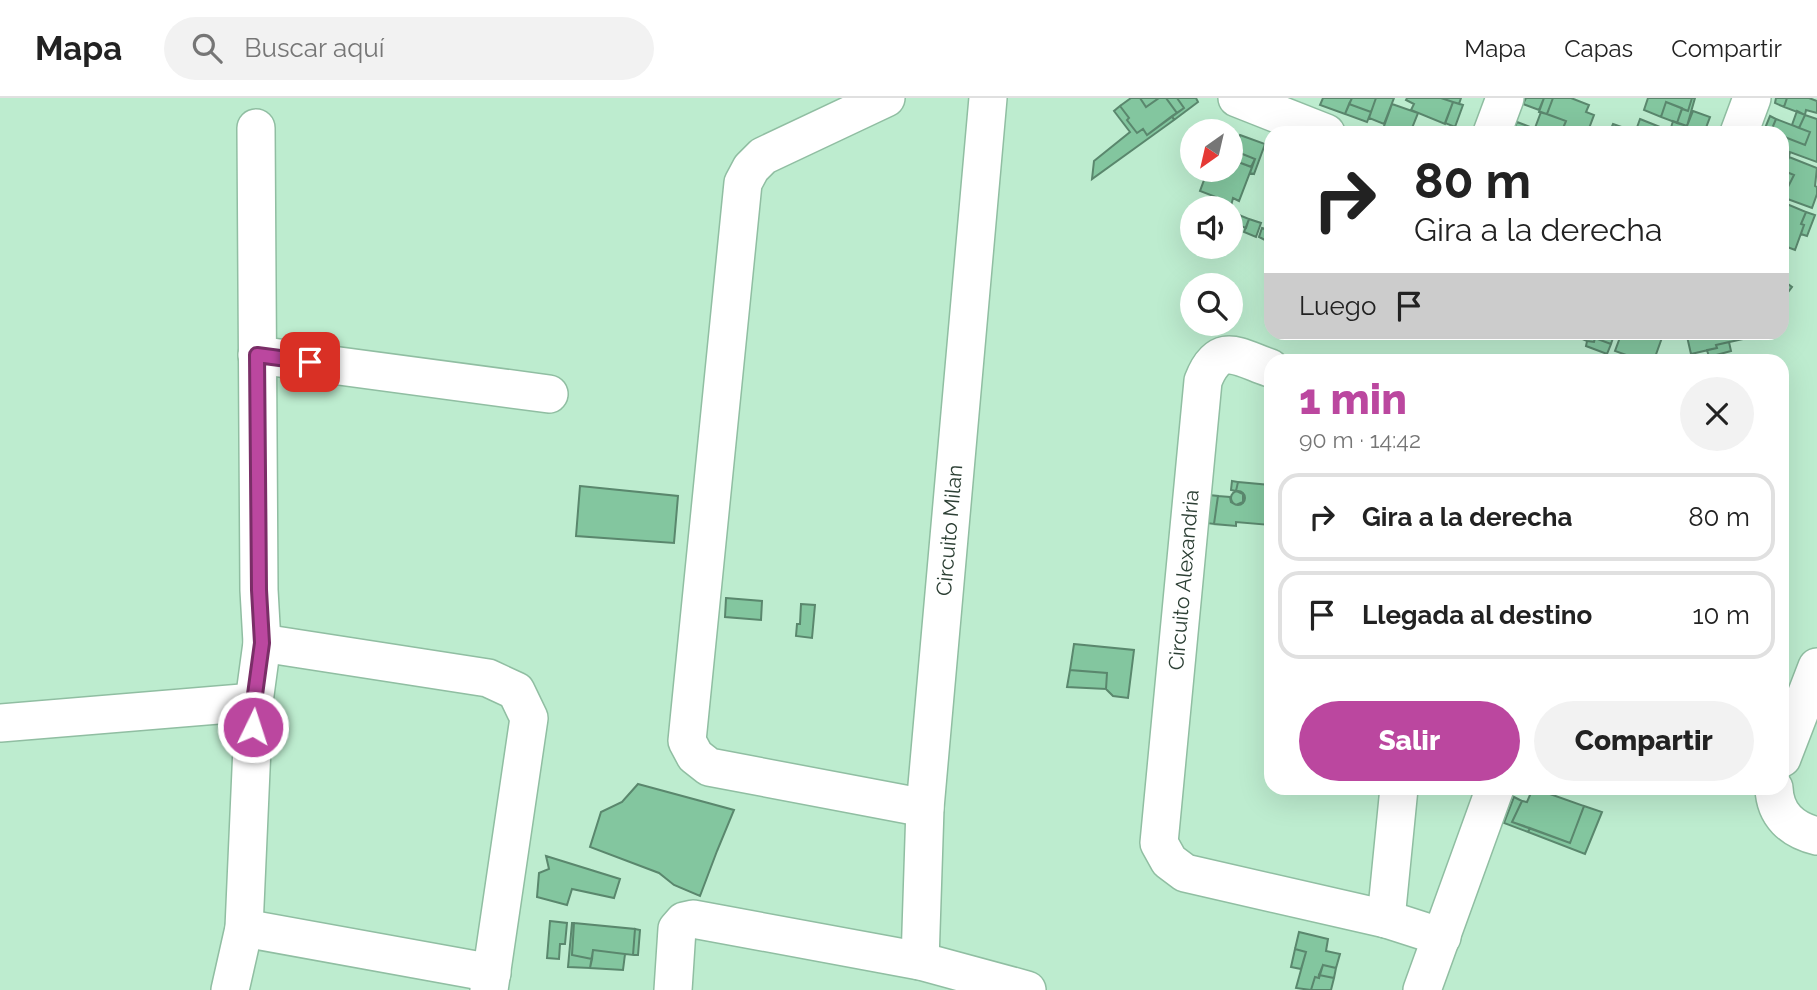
<!DOCTYPE html>
<html lang="es">
<meta charset="utf-8">
<style>
body{margin:0;font-family:Raleway,sans-serif;background:#f2f2f2;color:#222;height:100vh;display:flex;flex-direction:column;font-size:26px;white-space:nowrap}
*{box-sizing:border-box;margin:0}
p{font-size:23px;color:#767676}
.icon{flex:none;width:38px;height:38px;fill:none;stroke:currentColor;stroke-width:2;stroke-linecap:round;stroke-linejoin:round}
.map{position:relative;flex:1;overflow:hidden}
.panel{position:absolute;left:1264px;top:256px;width:525px;height:441px;display:flex;flex-direction:column;background:#fff;border-radius:21px;box-shadow:0 7px 28px #0002}
.panel>*{flex:none}
.hud{position:absolute;left:1264px;top:28px;width:525px;height:214px;border-radius:21px;box-shadow:0 7px 28px #0002;background:#fff;color:#222;overflow:hidden}
.needle{width:46px;rotate:214deg}
.buttons{position:absolute;left:1180px;top:21px;display:grid;gap:14px}
.buttons a{display:grid;place-items:center;width:63px;height:63px;border-radius:50%;background:#fff;box-shadow:0 7px 28px #0002;font-size:35px}
.pin{position:absolute;display:grid;place-items:center;width:60px;height:60px;color:#fff;margin:-30px;border-radius:14px;box-shadow:0 4px 10px #0006}
.me{position:absolute;width:77px;margin:-38px;rotate:4deg;stroke-linejoin:round;filter:drop-shadow(0 0 5px #0008)}
.turn{display:flex;align-items:center;gap:24px;height:147px;padding:0 35px;font-size:32px}
.turn .icon{width:91px;height:91px;stroke-width:2.5}
.turn b{display:block;font-size:49px;line-height:60px}
.then{display:flex;align-items:center;height:66px;padding:0 35px;background:#0003;gap:14px;font-size:26px}
.round{display:grid;place-items:center;flex:none;width:74px;height:74px;border-radius:37px;background:#f2f2f2}
.head{display:flex;align-items:center;justify-content:space-between;height:119px;padding:0 35px}
h1{font-size:42px;font-weight:800;line-height:52px;color:#bb479f}
.action{display:flex;gap:14px;margin-top:auto;padding:14px 35px}
.action a{flex:1;height:80px;border-radius:42px;background:#bb479f;color:#fff;font-size:28px;font-weight:800;line-height:80px;text-align:center}
.action a+a{background:#f2f2f2;color:#222}
ul{padding:0;list-style:none}
li{display:flex;align-items:center;gap:21px;height:88px;margin:0 14px 10px;padding:0 21px;border:4px solid #e0e0e0;border-radius:21px}
li div{flex:1}
li b{display:block;font-size:26px}
li em{font-style:normal}
header{display:flex;align-items:center;gap:42px;box-sizing:border-box;height:98px;padding:0 35px;background:#fff;border-bottom:2px solid #e0e0e0}
header strong{font-size:33px}
nav{display:flex;gap:38px;margin-inline-start:auto;font-size:24px}
.search{width:490px;height:63px;background:#f2f2f2;display:flex;align-items:center;gap:18px;box-sizing:border-box;padding:0 24px;border-radius:38px;color:#767676;font-size:26px}
.map>svg:first-child{display:block}
.building{fill:#83c69f;stroke:#5a876d;stroke-width:2}
.lines{fill:none;stroke-linecap:round;stroke-linejoin:round}
.minor-casing{stroke:#90bea2;stroke-width:40}
.minor{stroke:#fff;stroke-width:37}
.route-casing{stroke:#7a2e67;stroke-width:18}
.route{stroke:#bb479f;stroke-width:12}
.labels{text-anchor:middle;stroke-width:7;stroke-linejoin:round;paint-order:stroke}
.street-label{font-size:21px;fill:#2c3f34;stroke:#fff}
</style>
<header>
<strong>Mapa</strong>
<div class="search"><svg class="icon" aria-label="search" viewBox="0 0 24 24"><circle cx="10" cy="10" r="6"/><path d="M15 15l6 6"/></svg>Buscar aquí</div>
<nav><a>Mapa</a><a>Capas</a><a>Compartir</a></nav>
</header>
<div class="map">
<svg width="1817" height="892" viewBox="0 0 1817 892">
<rect width="100%" height="100%" fill="#bdeccf"/>
<!-- building -->
<path class="building" d="M1131,0H1140L1146,9L1159,0H1166L1177,15L1147,37L1143,31L1137,35L1127,22L1129,20L1120,8Z
M1140,0H1159L1146,9Z
M1166,0H1177L1184,10L1177,15Z
M1177,0H1196L1198,4L1174,22L1172,18L1184,10Z
M1323,0H1352L1345,16L1320,7Z
M1352,0H1376L1371,14L1349,6Z
M1376,0H1394L1384,26L1369,20Z
M1407,0H1441L1453,4L1445,26L1411,12L1414,6L1406,2Z
M1441,0H1461L1459,6Z
M1526,0H1544L1539,12L1523,6Z
M1544,0H1553L1547,16L1539,14Z
M1553,0H1571L1589,7L1586,14L1594,17L1588,33L1585,32L1584,35H1561L1566,23L1547,16Z
M1648,0H1692L1688,13L1666,4L1661,19L1644,12Z
M1692,0H1695L1687,28L1677,25L1682,11L1688,13Z
M1776,0H1787L1784,9L1775,5Z
M1787,0H1809L1817,3V15L1806,12L1805,17L1784,9Z
M1453,4L1463,7L1455,29L1445,25Z
M1666,4L1682,10L1677,25L1661,19Z
M1349,6L1371,14L1367,24L1345,16Z
M1392,6L1418,15L1410,35H1394L1383,31Z
M1120,8L1129,20L1127,22L1137,35L1143,31L1147,37L1172,18L1174,22L1092,81L1094,63L1130,34L1114,13Z
M1693,13L1710,19L1704,35H1676L1670,33L1673,23L1687,28Z
M1797,13L1805,17L1799,30L1792,27Z
M1541,14L1566,23L1561,35H1547L1535,30Z
M1805,17L1817,21V64L1790,54L1789,59L1782,56V38L1805,47L1810,34L1799,30Z
M1770,18L1776,21L1771,33L1772,35H1763Z
M1640,21L1670,33L1676,35H1635Z
M1776,21L1810,34L1805,47L1782,38V35L1771,33Z
M1517,24L1533,30L1532,34L1512,35Z
M1613,26L1627,31L1626,35H1609Z
M1240,37L1265,46L1254,76L1250,75L1255,61L1235,53Z
M1235,53L1255,61L1251,69L1230,61Z
M1782,56L1789,59L1784,73L1782,72Z
M1789,59L1817,70L1815,88L1817,89V96L1812,110L1782,99V86L1788,89L1794,77L1784,73Z
M1230,61L1252,69L1239,103L1233,100L1231,108L1215,102L1216,99L1200,93L1207,74L1223,80L1227,72H1230Z
M1208,72H1227L1223,80L1207,74Z
M1782,72L1794,77L1788,89L1782,86Z
M1782,104L1806,114L1801,126L1804,127L1795,152L1782,147Z
M1806,114L1815,117L1807,138L1801,136L1804,127L1801,126Z
M1239,117L1249,121L1246,130L1235,126Z
M1249,121L1261,125L1256,139L1244,134Z
M1262,130L1269,132L1265,142L1259,139Z
M1784,183L1792,189L1782,202V187Z
M1574,234H1615L1611,246L1595,240L1594,244L1587,243L1573,237Z
M1622,234H1644L1649,236V234H1664L1654,262L1641,258L1640,262L1615,253Z
M1686,234H1741L1743,241L1716,247L1717,250L1691,256Z
M1595,240L1611,246L1607,256L1586,248L1587,243L1594,244Z
M1729,244L1731,253L1709,259L1707,252L1717,250L1716,247Z
M1631,258L1640,262L1641,258L1652,262H1629Z
M1232,383L1238,384L1236,393L1231,392Z
M1238,384L1270,387V427L1236,424V428L1214,426L1218,398L1230,399L1231,404L1236,407L1243,404V396L1236,393Z
M580,388L678,398L674,445L576,438Z
M1231 400a7 7 0 1 1 14 0a7 7 0 1 1-14 0Z
M1209,397L1218,398L1214,426L1206,425Z
M726,500L762,503L761,522L725,519Z
M801,506L815,507L812,540L796,538L797,526H800Z
M1074,546L1134,552L1128,600L1113,598L1106,591L1107,575L1070,572Z
M1070,572L1107,575L1106,591L1067,589Z
M638,686L734,712L717,753L700,798L674,787L659,775L590,749L601,714L622,704Z
M1533,690L1584,708L1570,745L1512,724L1522,703L1527,704Z
M1514,699L1522,703L1512,724L1530,730L1528,734L1504,725Z
M1584,708L1602,714L1585,756L1528,734L1530,730L1570,745Z
M546,758L620,781L614,800L572,791L567,807L537,799L539,775L549,771Z
M550,823L567,825L565,846H560L559,861L547,860Z
M572,825H574L572,857L592,861L590,870L568,869Z
M574,825L635,831L633,857L593,852L592,861L572,857Z
M635,831L640,832L638,857H633Z
M1299,834L1328,841L1326,853L1340,856L1336,870L1323,867L1319,880L1315,879L1311,892L1296,890L1306,854L1295,851Z
M1295,851L1306,854L1301,871L1291,869Z
M593,852L625,856L623,872L590,870Z
M1323,867L1336,870L1334,880L1319,877Z
M1319,877L1334,880L1331,892H1311L1315,879L1319,880Z"/>
<g class="lines">
<!-- minor casing -->
<g class="minor-casing">
<g id="minor">
<path d="M886,0L763,58L751,70L743,85L687,643L695,658L709,669L925,710"/>
<path d="M1237,0L1326,35"/>
<path d="M1492,35L1505,0"/>
<path d="M1739,35L1752,0"/>
<path d="M257,257L549,296"/>
<path d="M1270,270C1238,259 1219,242 1203,283L1159,745L1169,763L1185,775L1386,821L1442,839"/>
<path d="M262,545L488,580L516,593L529,620L489,892"/>
<path d="M0,625L254,604"/>
<path d="M1782,660L1817,569"/>
<path d="M1774,690C1775,717 1792,732 1817,738"/>
<path d="M1386,821L1399,690"/>
<path d="M244,830L492,875"/>
<path id="s1" d="M920,863L925,710L988,0"/>
<path d="M230,892L244,830L254,604L262,545L259,492L256,30"/>
<path d="M673,892L677,831L684,823L693,821L920,863L1027,892"/>
<path d="M1422,892L1495,690"/>
</g>
</g>
<!-- minor -->
<use href="#minor" class="minor"/>
</g>
<g class="lines">
<!-- route casing -->
<g class="route-casing">
<path id="route" d="M253,629L254,604L262,545L259,492L257,257L310,264"/>
</g>
<!-- route -->
<use href="#route" class="route"/>
</g>
<g class="labels">
<!-- street labels -->
<g class="street-label">
<text dy="7" stroke="none"><textPath href="#s1" startOffset="432">Circuito Milan</textPath></text>
<text transform="translate(1184 482) rotate(-85)" y="7">Circuito Alexandria</text>
</g>
</g>
</svg>
<div class="buttons">
<a><svg class="needle" viewBox="-14 -14 28 28"><path d="M0-13l5 13h-10z" fill="#e53935"/><path d="M0 13l5-13h-10z" fill="#767676"/></svg></a>
<a><svg class="icon" aria-label="sound" viewBox="0 0 24 24"><path d="M4 9h4l5-4v14l-5-4H4zM17 9q2 3 0 6"/></svg></a>
<a><svg class="icon" aria-label="search" viewBox="0 0 24 24"><circle cx="10" cy="10" r="6"/><path d="M15 15l6 6"/></svg></a>
</div>
<div class="pin" style="left:310px;top:264px;background:#d93025"><svg class="icon" aria-label="arrive" viewBox="0 0 24 24"><path d="M6 21V4h12l-3 4 3 4H6"/></svg></div>
<svg class="me" style="left:253px;top:629px" viewBox="-20 -20 40 40"><circle r="17" fill="#bb479f" stroke="#fff" stroke-width="3"/><path d="M0-11L8 9 0 5-8 9z" fill="#fff"/></svg>
<div class="hud">
<div class="turn"><svg class="icon" aria-label="right" viewBox="0 0 24 24"><path d="M7 20v-9h11M14 6l5 5-5 5"/></svg><div><b>80 m</b>Gira a la derecha</div></div>
<div class="then">Luego<svg class="icon" aria-label="arrive" viewBox="0 0 24 24"><path d="M6 21V4h12l-3 4 3 4H6"/></svg></div>
</div>
<section class="panel">
<div class="head"><div><h1>1 min</h1><p>90 m · 14:42</p></div><a class="round"><svg class="icon" aria-label="close" viewBox="0 0 24 24"><path d="M6 6l12 12M18 6L6 18"/></svg></a></div>
<ul>
<li><svg class="icon" aria-label="right" viewBox="0 0 24 24"><path d="M7 20v-9h11M14 6l5 5-5 5"/></svg><div><b>Gira a la derecha</b></div><em>80 m</em></li>
<li><svg class="icon" aria-label="arrive" viewBox="0 0 24 24"><path d="M6 21V4h12l-3 4 3 4H6"/></svg><div><b>Llegada al destino</b></div><em>10 m</em></li>
</ul>
<div class="action"><a>Salir</a><a>Compartir</a></div>
</section>
</div>
